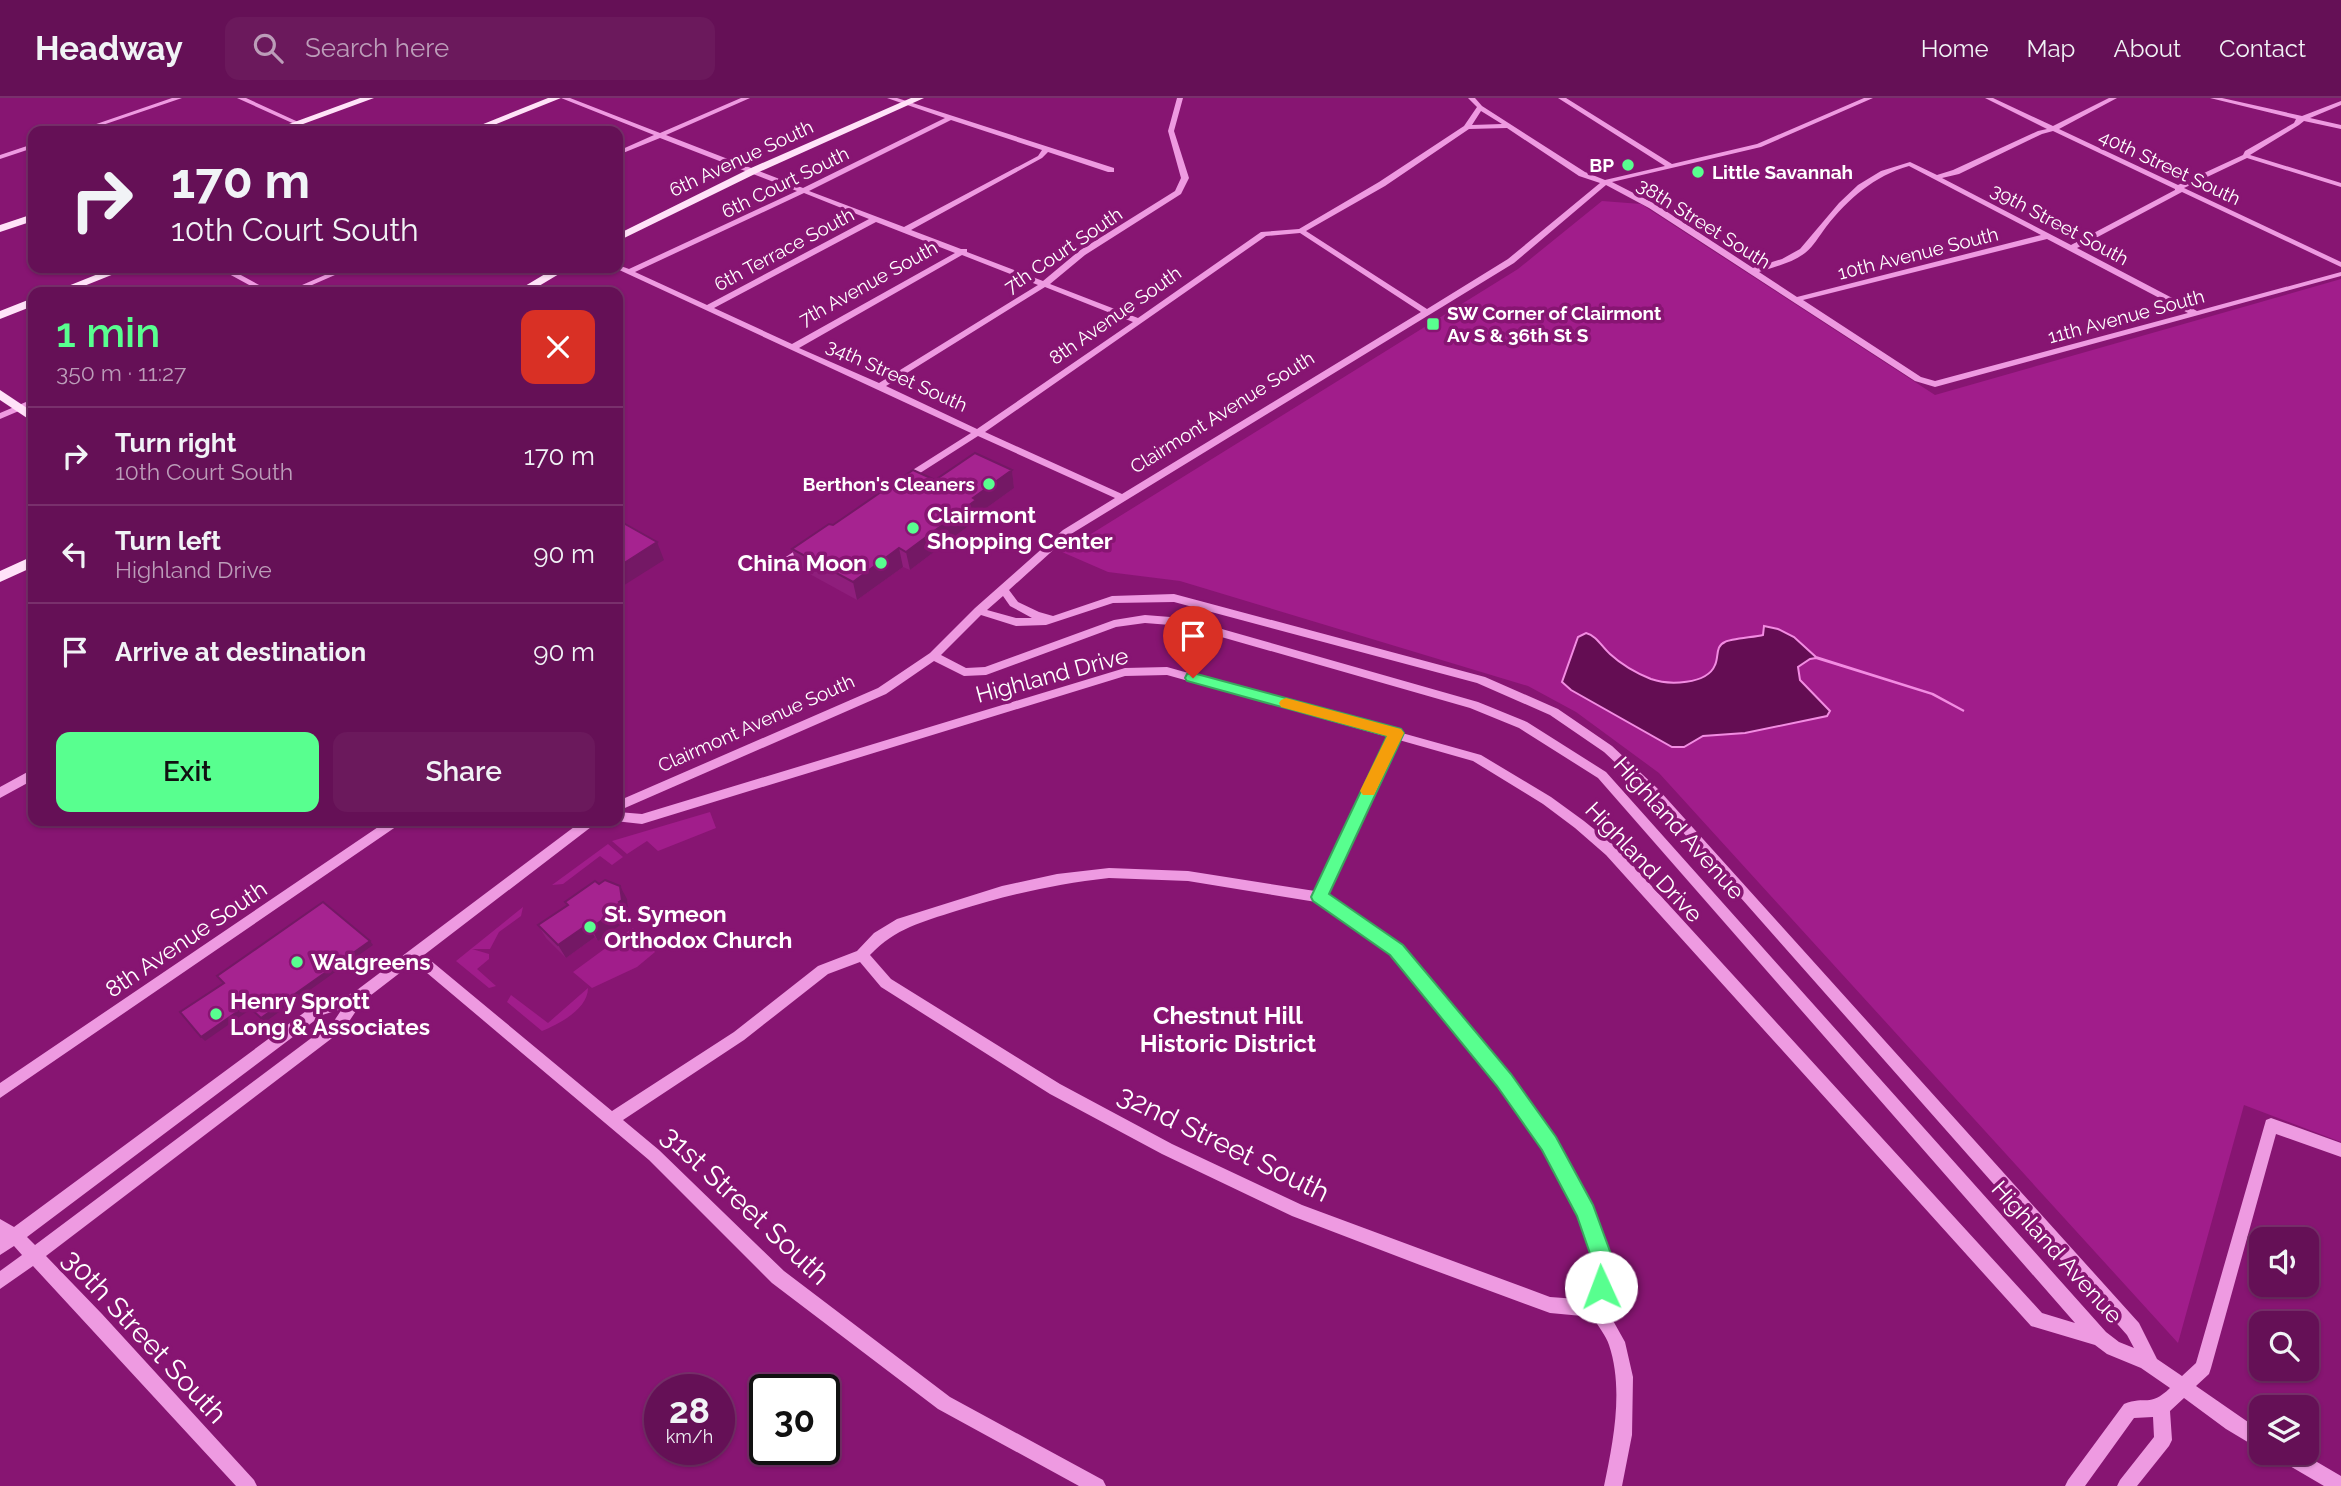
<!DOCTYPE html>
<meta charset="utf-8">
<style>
body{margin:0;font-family:Raleway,sans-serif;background:#6b195c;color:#f1f3f6;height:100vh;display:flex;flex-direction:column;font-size:26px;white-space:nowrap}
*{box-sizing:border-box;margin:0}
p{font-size:23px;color:#bc9db9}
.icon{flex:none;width:38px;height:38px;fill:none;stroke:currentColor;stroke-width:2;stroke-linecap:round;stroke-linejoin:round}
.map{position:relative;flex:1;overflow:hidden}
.sheet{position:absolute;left:28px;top:189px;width:595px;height:539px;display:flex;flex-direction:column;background:#651056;border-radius:14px;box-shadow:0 2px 5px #0004,0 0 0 2px #79306c}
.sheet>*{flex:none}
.top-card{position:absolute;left:28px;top:28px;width:595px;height:147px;border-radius:14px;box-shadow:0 2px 5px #0004,0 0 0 2px #79306c;background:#651056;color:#f1f3f6;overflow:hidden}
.fabs{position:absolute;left:2249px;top:1129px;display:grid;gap:14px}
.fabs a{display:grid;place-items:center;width:70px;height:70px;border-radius:14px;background:#651056;box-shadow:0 2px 5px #0004,0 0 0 2px #79306c;font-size:35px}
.speed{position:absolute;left:644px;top:1276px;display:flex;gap:14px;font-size:35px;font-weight:700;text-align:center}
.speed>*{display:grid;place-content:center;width:91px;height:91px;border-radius:50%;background:#651056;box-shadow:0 2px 5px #0004,0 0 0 2px #79306c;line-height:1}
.speed small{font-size:18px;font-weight:400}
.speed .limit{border:4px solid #111;border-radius:10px;background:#fff;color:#111}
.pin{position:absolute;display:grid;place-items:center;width:60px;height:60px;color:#fff;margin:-72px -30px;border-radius:50% 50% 50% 0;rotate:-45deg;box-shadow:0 0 7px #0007}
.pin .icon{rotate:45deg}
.me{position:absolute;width:77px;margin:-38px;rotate:358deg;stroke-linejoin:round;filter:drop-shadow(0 0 5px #0008)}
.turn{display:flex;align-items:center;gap:24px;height:147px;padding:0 28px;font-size:32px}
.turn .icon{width:91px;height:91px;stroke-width:2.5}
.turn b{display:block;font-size:49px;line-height:60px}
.round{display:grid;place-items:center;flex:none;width:74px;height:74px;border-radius:14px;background:#6b195c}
.summary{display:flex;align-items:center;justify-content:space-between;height:119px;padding:0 28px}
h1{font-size:42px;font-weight:600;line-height:52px;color:#58ff8f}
.button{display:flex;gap:14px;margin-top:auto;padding:14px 28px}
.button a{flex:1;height:80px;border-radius:14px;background:#58ff8f;color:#111;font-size:28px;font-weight:600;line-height:80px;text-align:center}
.button a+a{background:#6b195c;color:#f1f3f6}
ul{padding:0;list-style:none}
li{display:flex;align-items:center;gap:21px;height:98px;padding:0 28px;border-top:2px solid #79306c}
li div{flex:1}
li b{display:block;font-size:26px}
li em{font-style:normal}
header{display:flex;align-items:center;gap:42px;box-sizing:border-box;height:98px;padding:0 35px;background:#651056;border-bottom:2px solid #79306c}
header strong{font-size:33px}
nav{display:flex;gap:38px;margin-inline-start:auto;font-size:24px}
.search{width:490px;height:63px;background:#6b195c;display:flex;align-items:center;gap:18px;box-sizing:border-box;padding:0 24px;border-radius:14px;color:#bc9db9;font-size:26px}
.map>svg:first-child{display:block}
.green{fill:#a11d8b}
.water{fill:#640d53;stroke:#f28ce2;stroke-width:2}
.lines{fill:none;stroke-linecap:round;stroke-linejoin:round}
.minor{fill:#ee9ae1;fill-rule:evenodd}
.major{fill:#ffe2f8;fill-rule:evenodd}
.wall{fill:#8f1e7c}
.shaded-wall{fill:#741865}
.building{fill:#a62390;stroke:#741865;stroke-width:2}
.route{fill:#58ff8f;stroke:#39a65d;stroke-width:2}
.slow{fill:#f59e0b}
.poi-dot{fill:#58ff8f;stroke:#871572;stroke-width:2.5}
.labels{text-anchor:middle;stroke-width:7;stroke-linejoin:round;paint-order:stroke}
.far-street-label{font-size:19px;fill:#fff;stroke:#871572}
.far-poi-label{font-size:19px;font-weight:bold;fill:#fff;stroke:#871572;text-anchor:end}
.poi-label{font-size:23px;font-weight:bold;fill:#fff;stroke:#871572;text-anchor:start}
.street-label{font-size:23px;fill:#fff;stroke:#871572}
.neighbourhood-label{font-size:24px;font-weight:bold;fill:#fff;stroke:#871572}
.near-street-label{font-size:28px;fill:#fff;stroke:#871572}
</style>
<header>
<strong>Headway</strong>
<div class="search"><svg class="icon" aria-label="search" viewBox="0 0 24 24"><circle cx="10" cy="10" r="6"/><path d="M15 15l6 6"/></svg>Search here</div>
<nav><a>Home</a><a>Map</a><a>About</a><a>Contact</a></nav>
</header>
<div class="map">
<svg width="2341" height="1388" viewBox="0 0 2341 1388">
<rect width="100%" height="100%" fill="#871572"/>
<!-- green -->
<path class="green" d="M1602,103L1641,106L1935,297L2341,181V1044L2244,1007L2178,1245L1659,675L1576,614L1528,588L1180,483L1108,474L1062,454L1518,171Z
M710,714L716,730L658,753L647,743L627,756L612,743Z
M608,746L623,759L612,767L600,758L563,786L552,787Z
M523,809L521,818L499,834L490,851H472L489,856V861L477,871L496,888L489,890L456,863Z
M633,830L655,854L637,869L592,890L573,874Z
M588,890C588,911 559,926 542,933L507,904L511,897L548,925Z"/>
<!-- water -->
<path class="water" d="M1764,528L1778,531L1794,539L1816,559L1933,596L1964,613L1932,596L1816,560L1810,561L1798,569L1800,582L1830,613L1827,618L1745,635L1703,638L1684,649H1672L1571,592L1562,584L1578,539L1586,535C1597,538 1601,548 1610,556C1622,567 1636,575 1651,581C1668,587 1707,587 1715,567C1719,559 1715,548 1725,544C1730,541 1755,539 1763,537Z"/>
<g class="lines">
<!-- minor -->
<path class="minor" d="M172,0H182L85,33H76Z
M237,0H246L318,33H310Z
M561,0H570L660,35L741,0H750L666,37L803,90L945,20L887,0H897L1114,70V74H1108L1048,54L1042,60L911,132L961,151H967V154L1043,183L1079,153L1175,93L1181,80L1168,33L1177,0H1183L1174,33L1189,80L1181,96L1085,157L1050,186L1138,220L1261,134L1299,131L1379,84L1464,28L1477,9L1468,0H1475L1482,8L1585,74L1605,82L1665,68L1558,0H1566L1672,66L1757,46L1864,0H1873L1761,49L1612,84L1655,106L1753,170L1782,161L1800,151L1839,105L1858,87L1881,73L1910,64L1937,77L1953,72L2038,33L2047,31L1985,0H1993L2053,28L2109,0H2117L2059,31L2178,87L2243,57L2245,53L2294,25L2296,21L2210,0H2222L2302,18L2341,3V7L2310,20L2341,27V31L2304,23L2299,27L2250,57L2341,85V89L2247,60L2184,90L2341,164V169L2182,94L2077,150L2197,213L2341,174V178L1935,289L1915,283L1649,110L1606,87L1514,165L1071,436L1009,492L1018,504L1039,514L1053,518L1112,498L1174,496L1485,579L1558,611L1612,648L1658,691L2139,1225L2157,1261L2182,1278L2196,1265L2266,1022L2271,1020L2341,1045V1059L2276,1036L2211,1270L2209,1276L2196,1288L2261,1333V1352L2226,1331L2184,1300L2170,1313L2172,1342L2169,1348L2137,1388H2117L2120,1382L2154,1339L2153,1319L2134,1320L2085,1388H2065L2068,1382L2124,1306C2146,1297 2149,1310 2170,1290L2141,1270L2107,1256L2095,1247L2031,1228L1606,757L1575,730L1543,706L1473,663L1399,642L1326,797L1401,848L1509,977L1554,1041L1592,1109L1612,1167L1606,1210L1625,1244L1633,1279L1632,1337L1622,1388H1604C1613,1345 1624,1291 1609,1247C1606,1238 1598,1228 1593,1219L1550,1215L1420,1167L1292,1118L1162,1056L1050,996L881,889L860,864L828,876L744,942L623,1022L659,1052L784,1173L950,1299L1103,1382L1106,1388H1079L938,1311L772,1185L649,1062L414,864L362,904L344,931L46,1158L102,1216L254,1382L257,1388H236L33,1168L0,1191V1173L22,1157L14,1148L0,1157V1121L14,1129L313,908L353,895L582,723H597L595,726L424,857L612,1013L734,934L818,868L857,853L874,835L897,821L1002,788L1057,776L1109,770L1188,773L1315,793L1388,639L1167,577L1125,578L642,726L615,723H618V714L642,716L1125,570L1167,569L1392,632H1400L1402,635L1481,657L1551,699L1584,723L1616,749L2042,1215L2075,1225L1598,680L1519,630L1470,610L1183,528L1145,525L1116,529L986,577L964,578L934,563L886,596L618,713V703L878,590L930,555L975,510L1063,432L1115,400L978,338L906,384H900V380L971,335L615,170H618V167L629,171L797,93L660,40L618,57V53L654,37ZM1481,13L1502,26L1472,27ZM951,22L1042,52L1038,58L904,129L809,93ZM1507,30L1579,78L1600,85L1508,161L1427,211L1306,133L1385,88L1469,31ZM2053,33L2175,91V92L2071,147L1942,80L1959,76L2042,36ZM1909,68L2041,137L1797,199L1759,174C1774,169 1792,165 1805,155C1814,148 1819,138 1826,129C1848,101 1874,78 1909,68ZM804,95L869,121L707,207L635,174ZM876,124L955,155L792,246L714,210ZM1300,135L1421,214L1122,396L985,334L1266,138ZM2047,141L2188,215L1935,283L1921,279L1803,202ZM962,157L1038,187L879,285L799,250ZM1045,189L1133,224L977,331L886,288ZM1003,498L1010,508L1032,520H1016L987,512ZM1174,504L1477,585L1550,617L1604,654L1650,697L2127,1237L2134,1250L2119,1244L2106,1234L1606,674L1527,624L1478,604L1183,520L1145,517L1114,522L985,569L966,570L941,557L981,517L1016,528L1046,527L1113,505ZM1109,780L1188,783L1316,804L1391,856L1499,987L1544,1051L1579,1117L1596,1167L1591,1202L1550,1199L1302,1107L1172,1046L1060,986L891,881L870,857C896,830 922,824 956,813C1007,797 1055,786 1109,780ZM342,911L334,923L35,1147L27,1139L322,917Z
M33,46V50L0,61V57Z
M218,170H228L272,194H262Z
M341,170H351L296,194H286Z
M33,301V307L0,321V315Z
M807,445L811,446V450L777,474H769V470Z
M33,671V682L0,700V689Z
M387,723H402L400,726L0,1000V985Z
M2273,1354H2300L2341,1378V1388H2324L2276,1360Z"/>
<!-- major -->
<path class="major" d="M360,0H374L284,33H270Z
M548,0H561L479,33H466Z
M911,0H924L759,74L618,143V136L751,70Z
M33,116V123L0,134V127Z
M113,170H129L69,194H53Z
M555,170H569L529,194H515Z
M33,200V208L0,221V213Z
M0,292L33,314V324L0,302Z
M33,458V469L0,484V473Z"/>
</g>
<!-- wall -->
<path class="wall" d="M1012,372L1014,390L978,416L979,420L910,472L903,469L857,502L797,469L792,451L833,427L935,382Z
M599,786L627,801L629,815L627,816L629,821L598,843L595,839L566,860L546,840L538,827L567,808L565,804Z"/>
<!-- shaded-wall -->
<path class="shaded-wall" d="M1012,372L1014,390L978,416L979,420L910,472L906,454L973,400Z
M657,444L664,462L618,491V469Z
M899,450L903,469L857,502L853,484Z
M620,788L627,801L629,815L627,816L629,821L598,843L591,830L619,804Z
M587,827L595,839L566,860L558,847Z
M370,843L373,847L265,924L261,920Z
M247,907L251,911L205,943L201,939Z"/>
<!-- building -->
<path class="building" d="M975,355L1012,372L973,400L976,402L906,454L899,450L853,484L792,451L829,426L833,427L913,372L935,382Z
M618,422L657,444L618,469Z
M605,782L620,788L622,802L619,804L622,808L591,830L587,827L558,847L538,827L568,807L565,804L595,783L599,786Z
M323,804L370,843L261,920L247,907L201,939L180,914L224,885L217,878Z"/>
<!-- route -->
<path class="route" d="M1193,575L1401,631L1404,635L1329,796L1403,847L1511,976L1556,1039L1593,1107L1615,1167L1609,1196L1601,1199L1594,1196L1591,1189L1594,1167L1577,1118L1542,1052L1497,988L1390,857L1313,803L1311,799L1387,638L1187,583L1185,580L1187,576Z"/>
<!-- slow -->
<path class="slow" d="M1286,600L1401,631L1404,635L1374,697H1363L1360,693L1387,638L1281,609L1279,605L1281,602Z"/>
<!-- markers -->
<g class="poi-dot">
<circle cx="1628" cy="67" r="7"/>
<circle cx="1698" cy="74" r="7"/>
<rect x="1426" y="219" width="14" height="14" rx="3.5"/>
<circle cx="989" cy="386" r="7"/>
<circle cx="913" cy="430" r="7"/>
<circle cx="881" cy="465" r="7"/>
<circle cx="590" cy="829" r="7"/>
<circle cx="297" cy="864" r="7"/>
<circle cx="216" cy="916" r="7"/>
</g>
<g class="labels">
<!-- far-street labels -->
<g class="far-street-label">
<text transform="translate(741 60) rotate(-25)" y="7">6th Avenue South</text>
<text transform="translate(2170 69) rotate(25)" y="7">40th Street South</text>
<text transform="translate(785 84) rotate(-26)" y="7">6th Court South</text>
<text transform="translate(1704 125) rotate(32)" y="7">38th Street South</text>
<text transform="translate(2060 126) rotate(28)" y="7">39th Street South</text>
<text transform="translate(784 151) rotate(-28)" y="7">6th Terrace South</text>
<text transform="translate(1063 152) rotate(-34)" y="7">7th Court South</text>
<text transform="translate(1918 155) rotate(-14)" y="7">10th Avenue South</text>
<text transform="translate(868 185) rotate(-29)" y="7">7th Avenue South</text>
<text transform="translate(1115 217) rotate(-35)" y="7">8th Avenue South</text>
<text transform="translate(2126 218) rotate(-15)" y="7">11th Avenue South</text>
<text transform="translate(897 277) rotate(24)" y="7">34th Street South</text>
<text transform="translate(1222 314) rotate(-32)" y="7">Clairmont Avenue South</text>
<text transform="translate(756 625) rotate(-24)" y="7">Clairmont Avenue South</text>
</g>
<!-- far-poi labels -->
<g class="far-poi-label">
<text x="1614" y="74">BP</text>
<text x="1712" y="81" text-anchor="start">Little Savannah</text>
<text x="1447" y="222" text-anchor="start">SW Corner of Clairmont<tspan x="1447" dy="22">Av S &amp; 36th St S</tspan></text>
<text x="975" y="393">Berthon's Cleaners</text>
</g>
<!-- poi labels -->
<g class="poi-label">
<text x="927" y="425">Clairmont<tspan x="927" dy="26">Shopping Center</tspan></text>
<text x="867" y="473" text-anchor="end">China Moon</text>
<text x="604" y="824">St. Symeon<tspan x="604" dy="26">Orthodox Church</tspan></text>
<text x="311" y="872">Walgreens</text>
<text x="230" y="911">Henry Sprott<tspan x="230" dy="26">Long &amp; Associates</tspan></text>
</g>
<!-- street labels -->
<g class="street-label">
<text transform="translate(1052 577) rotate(-15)" y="8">Highland Drive</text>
<text transform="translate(1679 730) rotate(48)" y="8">Highland Avenue</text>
<text transform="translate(1644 764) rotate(46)" y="8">Highland Drive</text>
<text transform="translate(186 841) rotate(-34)" y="8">8th Avenue South</text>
<text transform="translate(2057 1154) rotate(48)" y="8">Highland Avenue</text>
</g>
<!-- neighbourhood labels -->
<g class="neighbourhood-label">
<text x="1228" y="926">Chestnut Hill<tspan x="1228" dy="28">Historic District</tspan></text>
</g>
<!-- near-street labels -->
<g class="near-street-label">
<text transform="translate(1224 1045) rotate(26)" y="10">32nd Street South</text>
<text transform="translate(746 1107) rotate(43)" y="10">31st Street South</text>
<text transform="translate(145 1238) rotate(47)" y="10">30th Street South</text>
</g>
</g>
</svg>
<div class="fabs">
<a><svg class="icon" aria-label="sound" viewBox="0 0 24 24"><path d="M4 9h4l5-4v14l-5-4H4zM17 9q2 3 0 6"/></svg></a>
<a><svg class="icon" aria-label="search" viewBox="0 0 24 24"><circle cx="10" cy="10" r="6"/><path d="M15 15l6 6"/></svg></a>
<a><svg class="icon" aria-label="layers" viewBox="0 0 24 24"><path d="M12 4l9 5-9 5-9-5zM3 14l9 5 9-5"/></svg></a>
</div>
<div class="speed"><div>28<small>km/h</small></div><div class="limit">30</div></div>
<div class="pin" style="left:1193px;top:580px;background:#d93025"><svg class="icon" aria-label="arrive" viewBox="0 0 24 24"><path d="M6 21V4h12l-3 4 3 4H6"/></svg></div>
<svg class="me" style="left:1601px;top:1189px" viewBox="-20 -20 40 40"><circle r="19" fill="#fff"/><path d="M0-13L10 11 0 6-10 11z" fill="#58ff8f"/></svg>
<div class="top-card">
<div class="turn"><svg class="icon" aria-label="right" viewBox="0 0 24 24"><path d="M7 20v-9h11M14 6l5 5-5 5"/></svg><div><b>170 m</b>10th Court South</div></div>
</div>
<section class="sheet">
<div class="summary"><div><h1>1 min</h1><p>350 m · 11:27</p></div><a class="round" style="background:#d93025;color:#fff"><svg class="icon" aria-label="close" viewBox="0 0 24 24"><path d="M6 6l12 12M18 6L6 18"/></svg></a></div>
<ul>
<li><svg class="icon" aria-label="right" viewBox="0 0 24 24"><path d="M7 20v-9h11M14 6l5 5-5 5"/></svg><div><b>Turn right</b><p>10th Court South</p></div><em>170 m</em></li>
<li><svg class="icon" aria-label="left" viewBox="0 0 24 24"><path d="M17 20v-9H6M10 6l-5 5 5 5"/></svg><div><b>Turn left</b><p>Highland Drive</p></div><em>90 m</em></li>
<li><svg class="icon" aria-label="arrive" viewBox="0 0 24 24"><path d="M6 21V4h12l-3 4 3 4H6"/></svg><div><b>Arrive at destination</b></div><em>90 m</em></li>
</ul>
<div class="button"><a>Exit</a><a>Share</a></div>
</section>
</div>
